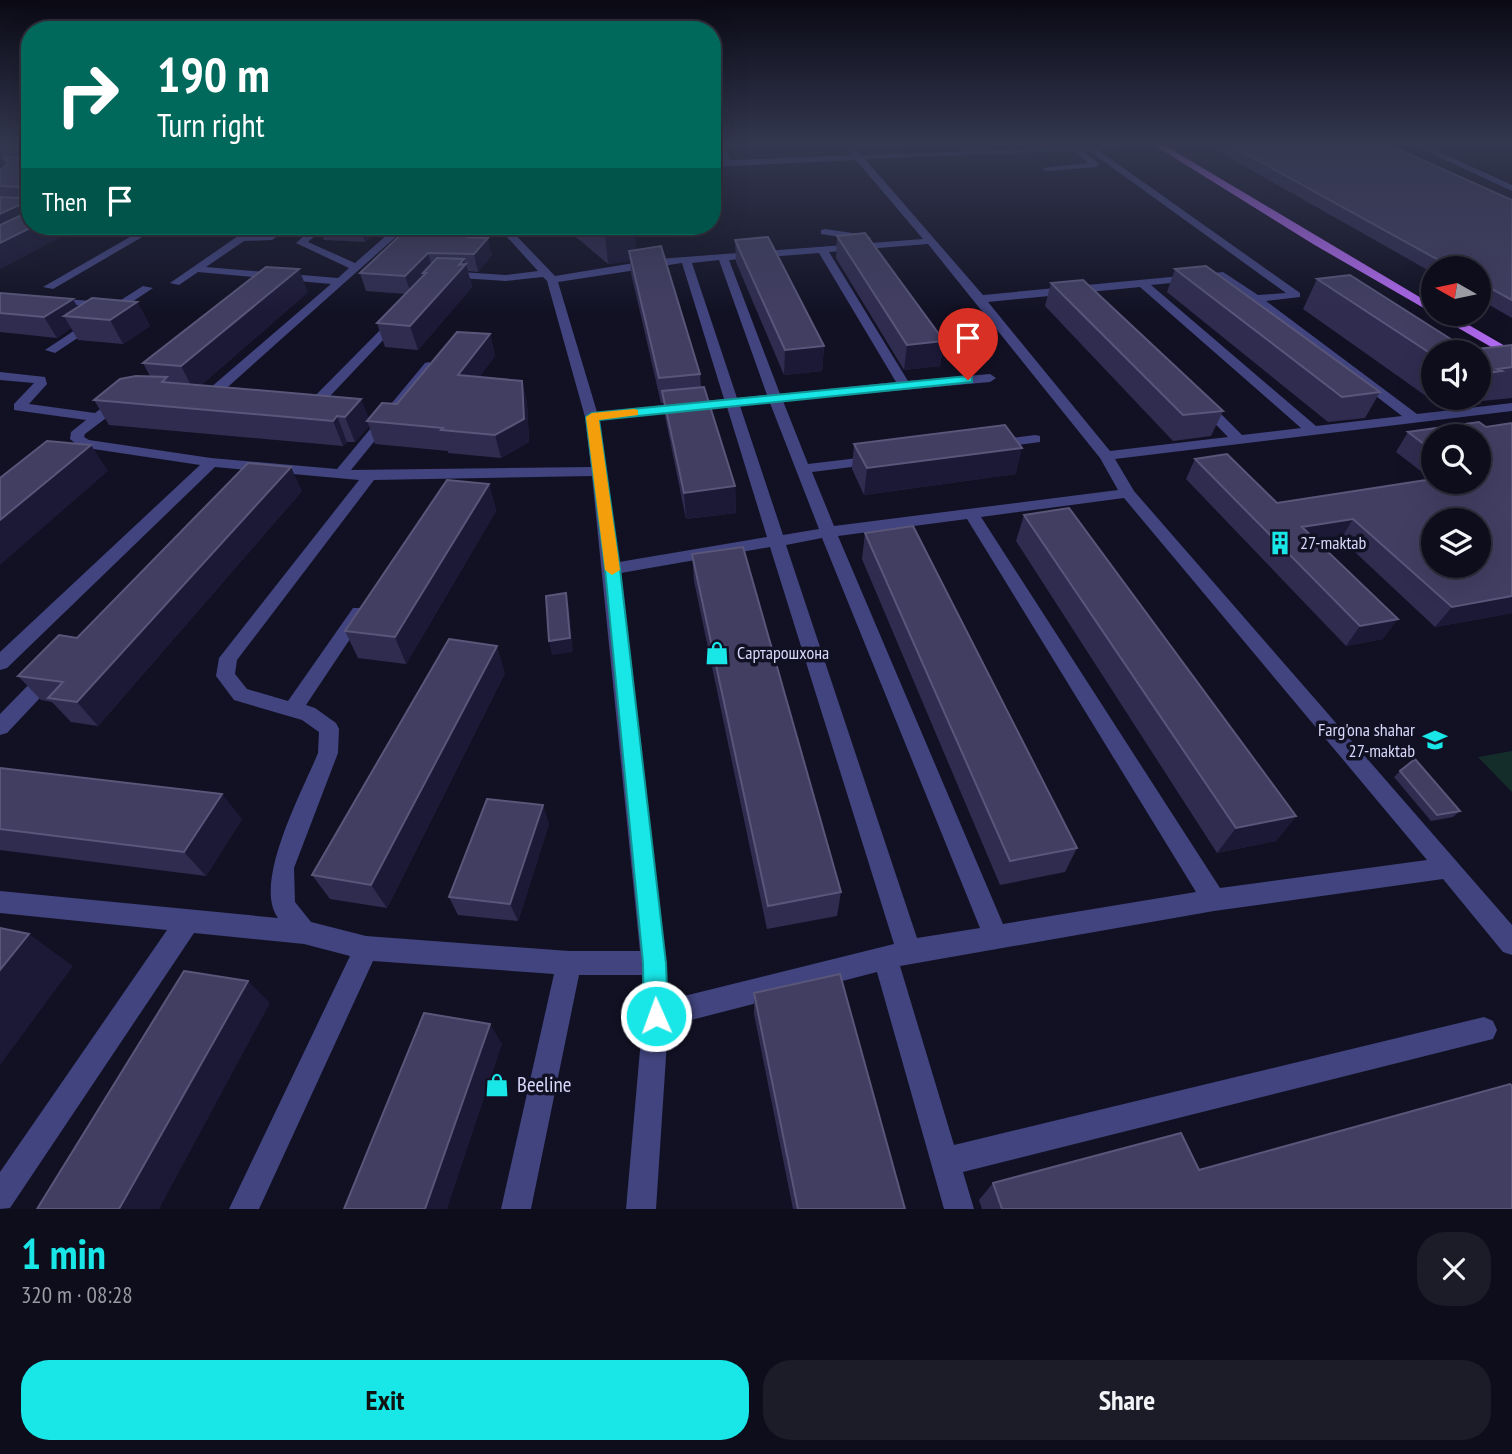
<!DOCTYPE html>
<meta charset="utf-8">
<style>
body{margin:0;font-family:"PT Sans Narrow",sans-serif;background:#1c1b28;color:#f1f3f6;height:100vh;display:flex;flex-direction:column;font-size:26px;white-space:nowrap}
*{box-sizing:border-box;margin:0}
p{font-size:23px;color:#9b9ca3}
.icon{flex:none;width:38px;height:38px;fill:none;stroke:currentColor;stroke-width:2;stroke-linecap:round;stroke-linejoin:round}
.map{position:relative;height:1209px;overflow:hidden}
.drawer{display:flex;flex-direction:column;background:#0e0d1b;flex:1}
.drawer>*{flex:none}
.hud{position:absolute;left:21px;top:21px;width:700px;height:214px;border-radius:28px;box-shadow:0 7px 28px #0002,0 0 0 2px #2e2d3a;background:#00695c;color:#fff;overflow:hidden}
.needle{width:46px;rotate:279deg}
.tools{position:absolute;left:1421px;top:256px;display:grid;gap:14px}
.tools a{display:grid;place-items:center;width:70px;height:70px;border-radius:50%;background:#0e0d1b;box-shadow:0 7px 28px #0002,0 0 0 2px #2e2d3a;font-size:35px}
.pin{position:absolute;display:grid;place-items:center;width:60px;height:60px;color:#fff;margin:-72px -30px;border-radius:50% 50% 50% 0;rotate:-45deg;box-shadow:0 0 7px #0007}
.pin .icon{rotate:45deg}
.me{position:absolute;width:77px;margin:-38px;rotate:358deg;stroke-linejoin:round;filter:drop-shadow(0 0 5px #0008)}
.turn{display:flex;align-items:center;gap:24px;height:147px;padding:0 21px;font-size:32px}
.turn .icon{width:91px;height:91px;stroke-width:2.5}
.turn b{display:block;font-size:49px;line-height:60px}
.then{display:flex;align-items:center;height:66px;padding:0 21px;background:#0003;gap:14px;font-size:26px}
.round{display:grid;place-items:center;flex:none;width:74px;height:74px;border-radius:28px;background:#1c1b28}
.headline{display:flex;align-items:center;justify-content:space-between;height:119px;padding:0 21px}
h1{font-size:42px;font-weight:700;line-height:52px;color:#18e6e7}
.action{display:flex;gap:14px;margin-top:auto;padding:14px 21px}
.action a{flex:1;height:80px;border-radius:28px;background:#18e6e7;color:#111;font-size:28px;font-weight:700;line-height:80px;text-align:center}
.action a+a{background:#1c1b28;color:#f1f3f6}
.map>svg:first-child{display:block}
.green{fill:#152d2a}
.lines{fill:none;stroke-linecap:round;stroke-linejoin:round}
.minor{fill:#41447e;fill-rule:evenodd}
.major{fill:#b16af0;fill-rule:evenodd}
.wall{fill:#302c50;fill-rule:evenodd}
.shaded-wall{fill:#1c1937}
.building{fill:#423e62;stroke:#59567a;stroke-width:2;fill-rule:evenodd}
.route{fill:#18e6e7;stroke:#109696;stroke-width:2}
.slow{fill:#f59e0b}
.labels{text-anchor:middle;stroke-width:7;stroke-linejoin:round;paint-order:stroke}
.poi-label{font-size:18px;fill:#d8d8fb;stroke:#121124;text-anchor:start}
.near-poi-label{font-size:21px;fill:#d8d8fb;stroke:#121124;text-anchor:start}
</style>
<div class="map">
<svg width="1512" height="1209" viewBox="0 0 1512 1209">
<rect width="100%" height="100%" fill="#121124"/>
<!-- green -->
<path class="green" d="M1512,751V792L1478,757Z"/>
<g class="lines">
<!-- minor -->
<path class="minor" d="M715,145H743L725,148L731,160L852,155L844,145H852L861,155L1139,145L1098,150L1300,293V297L1266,301L1417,414L1512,403V411L1115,459L1134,491L1512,925V955L1503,952L1443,879L1214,911L900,966L954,1145L1484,1017L1493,1021L1497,1030L1493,1039L963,1172L974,1209H944L877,972L668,1026L656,1209H626L643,1016L642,975H579L531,1209H501L554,974L373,961L259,1209H229L350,956L304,944L194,933L10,1208L0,1209V1172L167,930L0,913V891L278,918C252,883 303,790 318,753L319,732L302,720L234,700L216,676L219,658L359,480L215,467L7,668L0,670V652L200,465L80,447L70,439L71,432L86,420L14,410V404L34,383L0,380V372L45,377L47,384L29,404L95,413L116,397H126V403L85,434L84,437L89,440L211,458L337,469L425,363L429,362L435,366L433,369L351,470L591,467L585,417L547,281L543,277L506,281L445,277L440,274L445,271L506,275L538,271L497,226H507L555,276L658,259L923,239L856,160L712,167V161H723ZM1088,150L1286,293L1258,295L1223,272L983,295L865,159L1075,151L1088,163L1042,168L1046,171L1098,167V163L1084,151ZM928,244L1100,458L1118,490L834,526L812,472L875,464L882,460L875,456L808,464L783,401L990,382L996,378L990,374L908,381L829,252ZM819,253L896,382L780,394L729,260ZM719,260L767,395L737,398L692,263ZM682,263L724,399L597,412L558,282ZM1221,278L1402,416L1316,426L1151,285ZM1140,287L1301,428L1242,435L1208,401L1203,400L1196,404L1228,437L1110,451L988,302ZM770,403L819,529L783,535L740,406ZM727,407L767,537L619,562L599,420ZM592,476L640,951H569L366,936L311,922L295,902L294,868L338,753L339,729L336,723L315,708L306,705L368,612L365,608H353L288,701L247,689L235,674L237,660L374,480ZM1124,498L1427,860L1220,888L981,517ZM967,519L1196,892L1003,924L838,536ZM822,538L980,928L917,938L786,545ZM770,547L894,944L668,1000L666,963L621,573Z
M1413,145H1424L1512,185V191Z
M98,226H110L92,237H84V233Z
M149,226H161L53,289L43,287Z
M280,226H291L272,240L244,241L206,267L338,278L349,268L296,243L315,226H326L308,242L355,263L397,226H408L211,402L196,401V395L203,394L331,284L198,272L179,285L170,283L238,236L266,235Z
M825,229L866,235L871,238L866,241L821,234V230Z
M143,286L153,288L55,353L45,350L108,308L52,303L48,302V298L108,302L113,305Z
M393,317L403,319L315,412H305V406Z
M1035,435L1040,436V442L996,448L989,444L996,440Z
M48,670L55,672L57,677L55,682L7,733L0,735V714L41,672Z"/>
<!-- major -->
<path class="major" d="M1154,145H1164L1433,305V313H1448L1512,350V359L1313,244Z"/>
</g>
<!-- wall -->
<path class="wall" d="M0,145H30V226H81L0,269V170L8,164H6L0,153Z
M856,145H902V149L860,150Z
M960,145H992L991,147L964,149Z
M1207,145H1366L1512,200V318L1479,299V268H1433V273Z
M319,226H384L365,242L324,240Z
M410,226H479L481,238L492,255L478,272L468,271L472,287L418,350L385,347L377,323L406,294L366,291L360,273Z
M563,226H631L634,228L636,250L700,374L701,387L735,486L736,513L686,519L665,416L663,403H661L631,273L630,261L608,264Z
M837,236L944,341L940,366L904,370L836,258Z
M735,240L824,346L822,371L784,375L736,262Z
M1175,269L1380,392L1365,418L1328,422L1167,292Z
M1317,279L1468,350L1512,345V398L1482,401L1480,404L1443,408L1303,309ZM1433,352H1479V397H1433Z
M1051,283L1223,411L1211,436L1173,441L1045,306Z
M308,292L201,385L369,419L397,404L490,334L495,356L479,377L522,381L527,403L529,442L501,458L448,453V451L375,444L369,426L355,442H347L343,446L109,425L94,400L150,376L143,363Z
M0,293L77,307L137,302L150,326L123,344L78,340L71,328L57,338L0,332Z
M1512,423V613L1435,627L1341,539L1319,542L1383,639L1346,646L1186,479L1195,459L1277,503L1431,479L1396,452L1408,432L1486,427ZM1433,436L1479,481H1433Z
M854,444L1016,474L864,495L852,469Z
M489,484L496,511L406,664L358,658L345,631Z
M302,491L98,726L71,722L52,702L41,700L18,676Z
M1024,515L1296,816L1276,841L1217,853L1016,541Z
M865,533L1077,848L1065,872L1000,885L862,559Z
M692,554L841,892L837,916L767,929L694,581Z
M505,673L387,908L330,899L312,875Z
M0,768L242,819L206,876L0,850Z
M1400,771L1460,811L1453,817L1431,821L1394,777Z
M549,824L518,921L458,915L449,897Z
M754,993L905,1209H793L754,1014Z
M1199,1170L1512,1209H982L979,1200L993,1183Z"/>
<!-- shaded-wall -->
<path class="shaded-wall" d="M712,145H716L717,154H712Z
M19,205L30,224L0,239V214Z
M34,226H81L0,269V243Z
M359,226H384L365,242Z
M478,226H479L482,242L468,237Z
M634,228L637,260L629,251L630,261L608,264L605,233Z
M488,238L492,255L478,272L474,254Z
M428,253L433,271L423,273L425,280L411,294L405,276Z
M464,259L465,265L466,264L472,287L418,350L410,326Z
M299,269L308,292L194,391L181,366Z
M73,299L83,317L64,316L71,328L57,338L44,317Z
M137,302L150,326L123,344L110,320Z
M490,334L495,356L464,398L458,375Z
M944,341L940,366L904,370L907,345Z
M824,346L822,371L784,375L785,350Z
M522,381L527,403L529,442L501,458L495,435Z
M361,399L370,421H367L369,426L355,442L345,417Z
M337,416L347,442L343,446L333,421Z
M91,445L108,471L0,565V520Z
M1022,448L1016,474L864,495L867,468Z
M291,467L302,491L98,726L77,702Z
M489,484L496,511L406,664L395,637Z
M735,486L736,513L686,519L684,493Z
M1353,519L1341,539L1291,547L1302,527Z
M566,593L569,607L573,652L552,655L549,641Z
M1512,596V613L1435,627L1452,607Z
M1398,619L1383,639L1346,646L1360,626Z
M497,646L505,673L387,908L371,885Z
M222,794L242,819L206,876L184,852Z
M543,805L549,824L518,921L510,904Z
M1296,816L1276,841L1217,853L1236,828Z
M29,934L73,966L0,1065V970Z
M248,981L270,1003L159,1209H119Z
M490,1024L502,1044L447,1209H425Z"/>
<!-- building -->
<path class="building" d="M0,145H30V206L19,205L0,214V197L19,198L22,190L20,187L0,186V170L7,165L8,161L4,158L20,157L23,155L20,146L0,147Z
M1230,145H1366L1369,147L1389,145L1512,200V300L1479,282V268H1453Z
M30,211V226H34L0,243V225Z
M410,226H478L468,237L488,238L474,254L428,253L405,276L360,273Z
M596,226H631L634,228L605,233Z
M865,233L944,341L907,345L837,236Z
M768,237L824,346L785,350L735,240Z
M661,246L700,374L659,378L629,251Z
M437,258L464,259L459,265L466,264L410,326L377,323L426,273H423Z
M1206,266L1380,392L1342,397L1175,269Z
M266,267L299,269L181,366L143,363Z
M1350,275L1468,350L1512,345V367L1498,369L1502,371L1479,374V352H1433V355L1317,279Z
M1083,280L1223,411L1183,415L1051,283Z
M0,293L73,299L44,317L0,313Z
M92,298L137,302L110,320L64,316Z
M457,332L490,334L458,375L522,381L524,419L495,435L441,430L443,428L367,421L382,403L397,404Z
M136,376L167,377L162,382L361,399L345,417L337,416L333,421L94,400L120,379Z
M704,387L735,486L684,493L662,391Z
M1479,422L1486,427L1512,423V596L1452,607L1353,519L1302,527L1398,619L1360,626L1195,459L1227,454L1277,503L1433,479V481H1479V436H1433V451L1408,432ZM1433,520H1479V565H1433Z
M1005,425L1022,448L867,468L854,444Z
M47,441L91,445L0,520V478Z
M248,463L291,467L77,702L48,698L63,682L18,676L59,635L77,638Z
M447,480L489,484L395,637L345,631Z
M1069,508L1296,816L1236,828L1024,515Z
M913,526L1077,848L1010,861L865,533Z
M743,547L841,892L768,906L692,554Z
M566,593L570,638L549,641L546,596Z
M449,639L497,646L371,885L312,875Z
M1415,759L1460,811L1437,815L1400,771Z
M0,768L222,794L184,852L0,829Z
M487,799L543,805L510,904L449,897Z
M0,928L29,934L0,970Z
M184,971L248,981L119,1209H37Z
M840,974L905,1209H798L754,993Z
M424,1013L490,1024L425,1209H344Z
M1510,1084L1512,1086V1209H1002L993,1183L1181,1133L1199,1170Z"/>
<!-- sky -->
<linearGradient id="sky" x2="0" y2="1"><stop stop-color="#0a0914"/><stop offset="0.46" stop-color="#333850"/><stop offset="1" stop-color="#333850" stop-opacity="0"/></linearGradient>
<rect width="1512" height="314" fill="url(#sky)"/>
<!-- route -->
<path class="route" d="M968,376L972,377V382L599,420L620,569L666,963L668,1016L665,1025L656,1028L648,1025L644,1016L643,963L605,569L586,417L592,413Z"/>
<!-- slow -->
<path class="slow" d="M634,409L638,410V415L599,420L620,570L612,575L605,570L586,417L592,413Z"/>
<!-- icons -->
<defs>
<g id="building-bare" transform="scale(1.89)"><path d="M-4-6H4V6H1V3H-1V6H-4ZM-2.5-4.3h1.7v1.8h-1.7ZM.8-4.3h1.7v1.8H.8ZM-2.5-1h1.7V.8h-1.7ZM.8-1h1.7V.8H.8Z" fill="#18e6e7" stroke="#121124" stroke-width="2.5" paint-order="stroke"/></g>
<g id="shop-bare" transform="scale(1.89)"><path d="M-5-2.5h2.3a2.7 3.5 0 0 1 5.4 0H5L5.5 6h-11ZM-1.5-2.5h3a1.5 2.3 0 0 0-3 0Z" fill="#18e6e7" stroke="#121124" stroke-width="2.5" paint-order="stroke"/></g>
<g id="school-bare" transform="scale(1.89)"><path d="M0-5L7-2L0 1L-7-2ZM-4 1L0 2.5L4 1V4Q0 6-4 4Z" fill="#18e6e7" stroke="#121124" stroke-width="2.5" paint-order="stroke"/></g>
</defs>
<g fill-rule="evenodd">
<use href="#building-bare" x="1280" y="543"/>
<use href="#shop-bare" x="717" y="653"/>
<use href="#school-bare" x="1435" y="740"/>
<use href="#shop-bare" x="497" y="1085"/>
</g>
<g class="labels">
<!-- poi labels -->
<g class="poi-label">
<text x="1300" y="549">27-maktab</text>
<text x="737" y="659">Сартарошхона</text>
<text x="1415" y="736" text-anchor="end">Farg'ona shahar<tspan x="1415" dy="21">27-maktab</tspan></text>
</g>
<!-- near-poi labels -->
<g class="near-poi-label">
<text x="517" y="1092">Beeline</text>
</g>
</g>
</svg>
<div class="tools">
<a><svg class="needle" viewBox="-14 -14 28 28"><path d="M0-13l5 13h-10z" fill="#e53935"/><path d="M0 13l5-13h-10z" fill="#9b9ca3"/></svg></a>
<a><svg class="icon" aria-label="sound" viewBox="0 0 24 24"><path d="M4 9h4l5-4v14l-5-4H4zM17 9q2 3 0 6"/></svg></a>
<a><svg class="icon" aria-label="search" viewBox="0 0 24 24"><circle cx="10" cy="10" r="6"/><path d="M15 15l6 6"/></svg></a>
<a><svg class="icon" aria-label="layers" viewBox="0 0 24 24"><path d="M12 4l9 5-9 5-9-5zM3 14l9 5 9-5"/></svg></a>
</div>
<div class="pin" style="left:968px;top:380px;background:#d93025"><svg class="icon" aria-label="arrive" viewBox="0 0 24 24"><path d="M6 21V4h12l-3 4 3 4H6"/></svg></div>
<svg class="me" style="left:656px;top:1016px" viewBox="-20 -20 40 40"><circle r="17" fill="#18e6e7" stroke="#fff" stroke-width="3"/><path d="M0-11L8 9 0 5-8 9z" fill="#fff"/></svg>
<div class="hud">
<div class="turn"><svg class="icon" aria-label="right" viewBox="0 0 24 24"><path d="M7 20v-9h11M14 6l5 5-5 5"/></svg><div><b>190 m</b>Turn right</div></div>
<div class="then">Then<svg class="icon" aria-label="arrive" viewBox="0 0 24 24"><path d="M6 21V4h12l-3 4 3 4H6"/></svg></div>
</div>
</div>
<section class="drawer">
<div class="headline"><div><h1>1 min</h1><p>320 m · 08:28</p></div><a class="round"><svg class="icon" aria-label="close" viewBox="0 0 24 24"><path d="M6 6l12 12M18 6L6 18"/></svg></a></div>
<div class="action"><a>Exit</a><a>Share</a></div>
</section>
